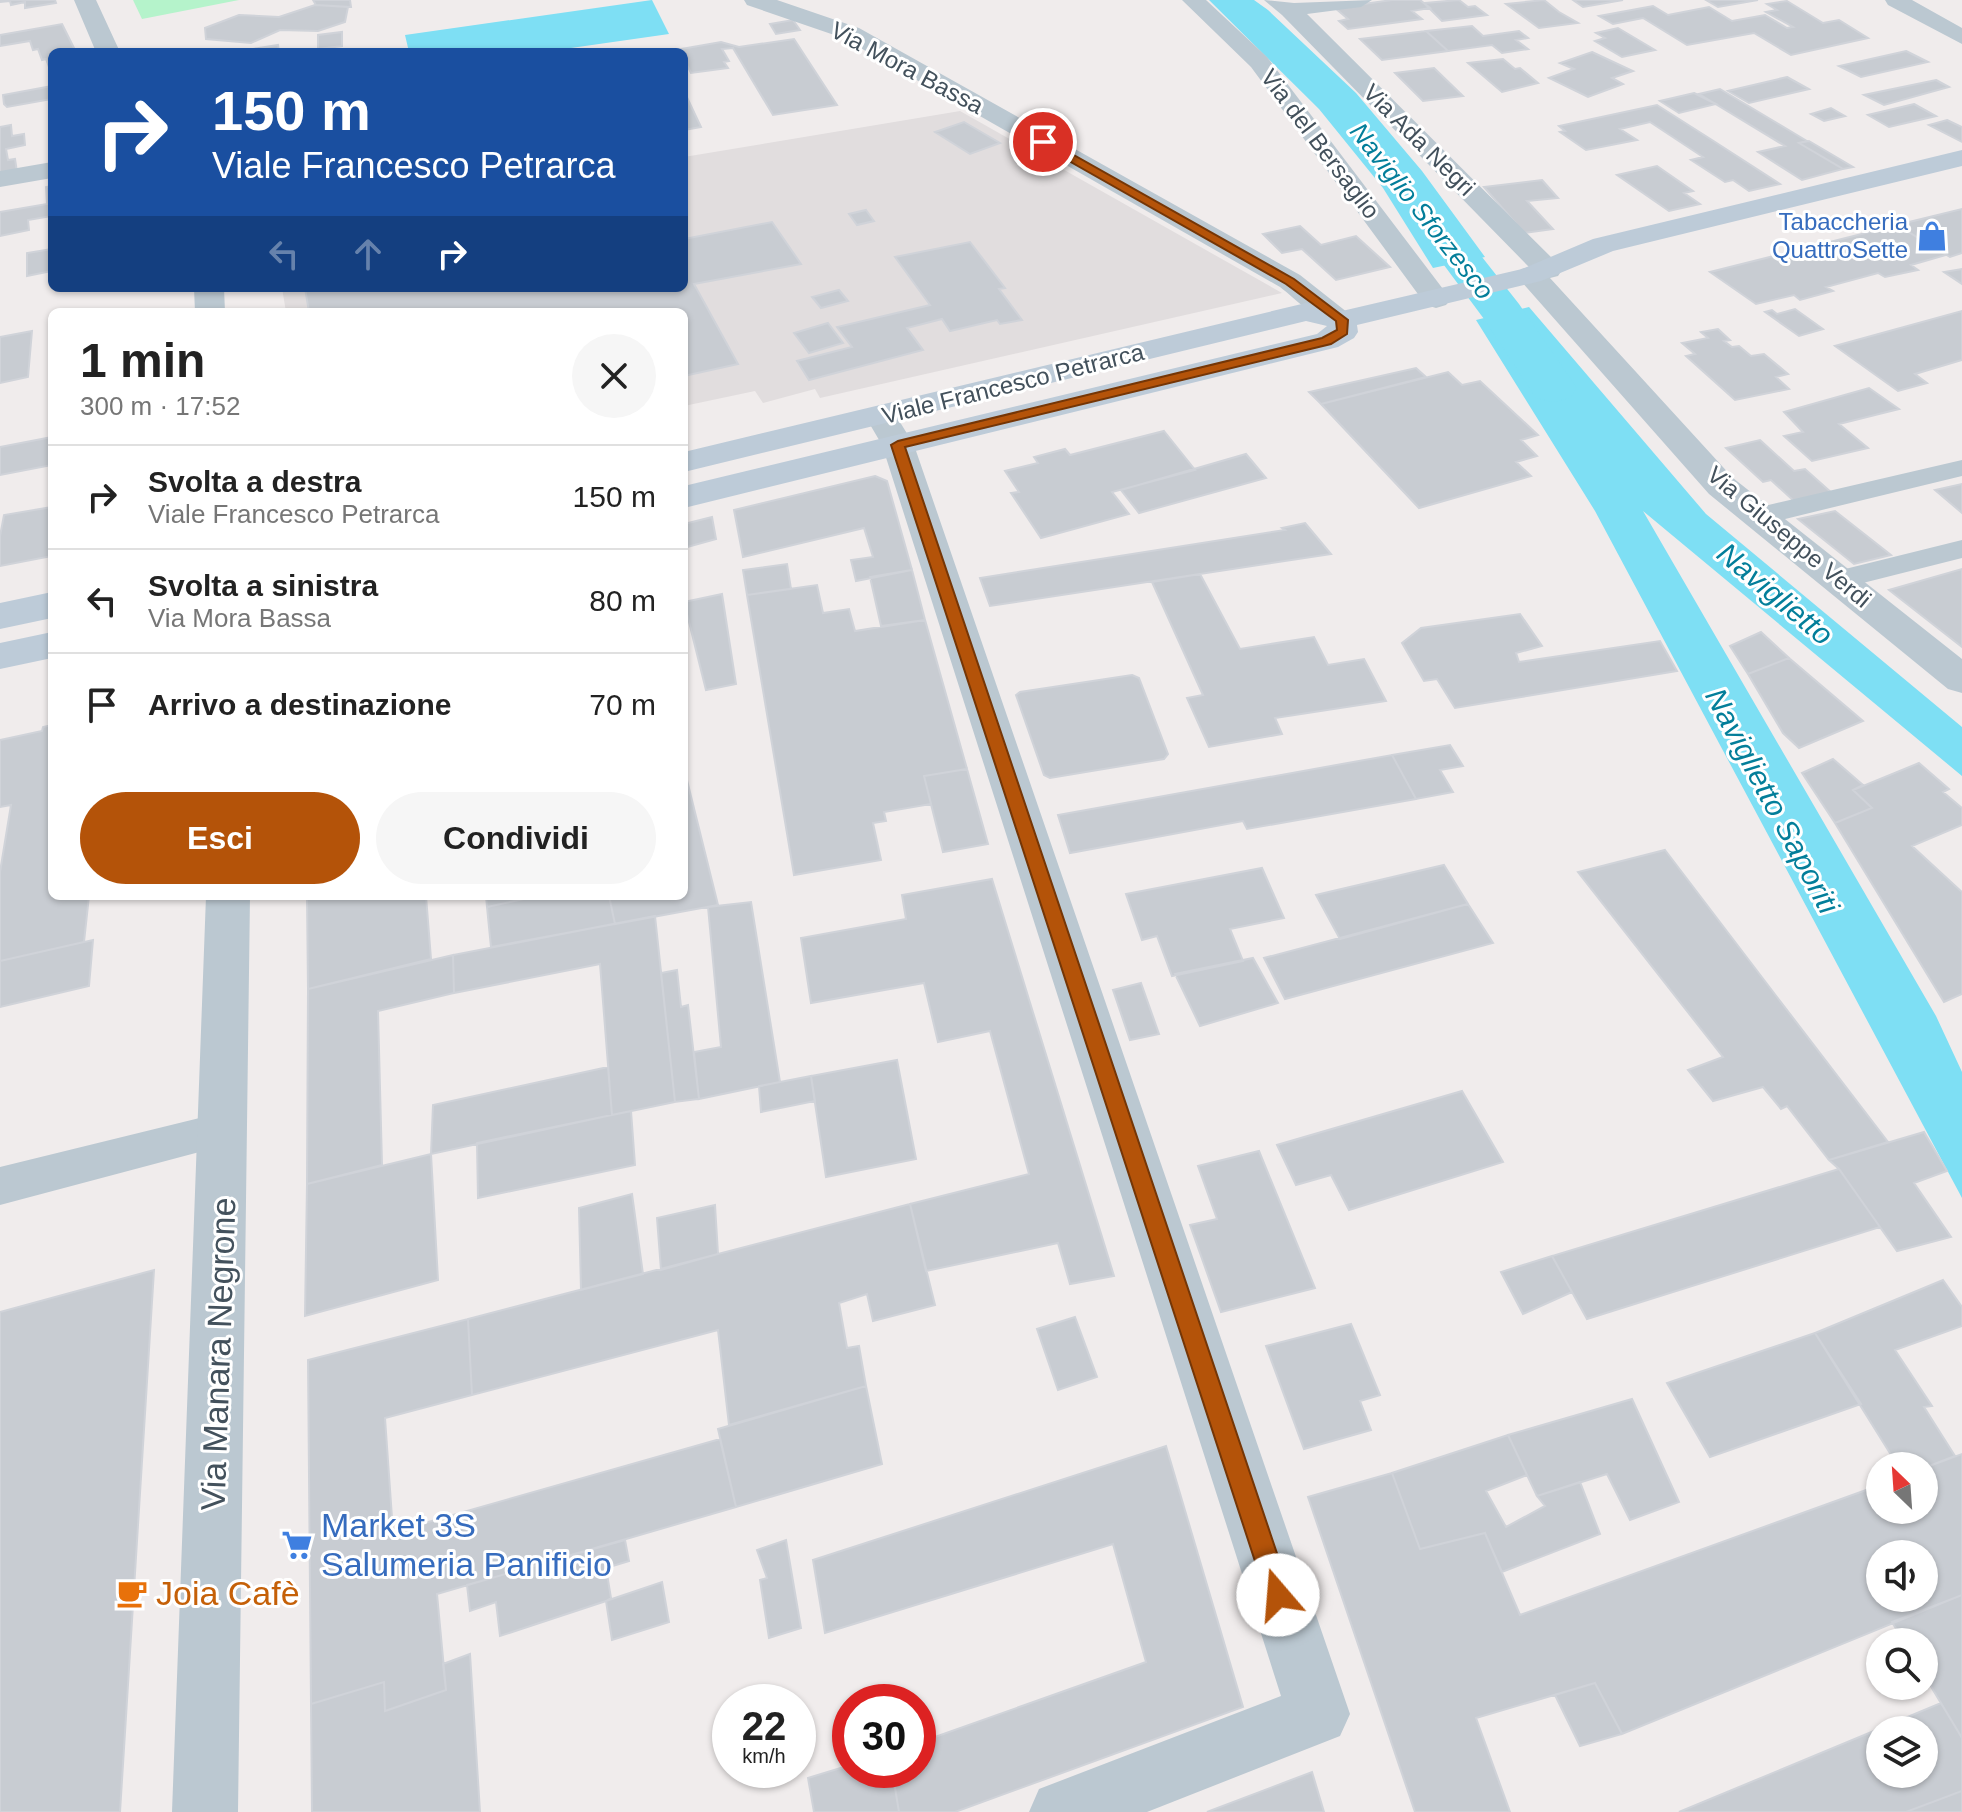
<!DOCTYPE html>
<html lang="it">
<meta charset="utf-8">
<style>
body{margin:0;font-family:Helvetica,sans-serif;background:#f6f6f6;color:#222;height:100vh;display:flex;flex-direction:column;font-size:30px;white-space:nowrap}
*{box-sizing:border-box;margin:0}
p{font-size:26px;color:#767676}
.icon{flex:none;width:44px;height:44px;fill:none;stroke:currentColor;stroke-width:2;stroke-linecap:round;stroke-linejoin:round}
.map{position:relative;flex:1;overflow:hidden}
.panel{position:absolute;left:48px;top:308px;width:640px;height:592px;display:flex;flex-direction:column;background:#fff;border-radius:12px;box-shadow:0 2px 6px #0004}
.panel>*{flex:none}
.guide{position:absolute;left:48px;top:48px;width:640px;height:244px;border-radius:12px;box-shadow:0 2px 6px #0004;background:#1a4fa0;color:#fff;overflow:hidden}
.needle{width:52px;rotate:335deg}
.fabs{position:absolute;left:1866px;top:1452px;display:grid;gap:16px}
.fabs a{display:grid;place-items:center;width:72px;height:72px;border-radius:50%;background:#fff;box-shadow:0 2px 6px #0004;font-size:40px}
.speed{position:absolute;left:712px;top:1684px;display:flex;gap:16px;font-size:40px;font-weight:700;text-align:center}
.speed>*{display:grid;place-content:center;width:104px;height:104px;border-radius:50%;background:#fff;box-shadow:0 2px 6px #0004;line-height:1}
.speed small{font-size:20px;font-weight:400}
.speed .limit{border:12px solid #d22;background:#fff;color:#111}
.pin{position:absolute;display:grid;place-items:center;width:68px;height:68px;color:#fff;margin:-34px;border:4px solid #fff;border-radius:50%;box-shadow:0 2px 8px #0007}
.me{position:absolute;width:88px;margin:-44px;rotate:342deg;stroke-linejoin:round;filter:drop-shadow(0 0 6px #0008)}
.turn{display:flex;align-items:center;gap:28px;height:168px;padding:0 32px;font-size:36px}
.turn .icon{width:104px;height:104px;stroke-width:2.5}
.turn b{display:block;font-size:56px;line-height:68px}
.lanes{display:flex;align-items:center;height:76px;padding:0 32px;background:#0003;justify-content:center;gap:40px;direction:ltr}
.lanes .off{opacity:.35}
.round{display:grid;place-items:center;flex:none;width:84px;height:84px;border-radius:42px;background:#f6f6f6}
.overview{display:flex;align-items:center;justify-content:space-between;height:136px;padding:0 32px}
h1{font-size:48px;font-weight:700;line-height:60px}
.action{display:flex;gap:16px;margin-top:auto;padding:16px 32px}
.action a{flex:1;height:92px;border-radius:48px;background:#b45309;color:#fff;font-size:32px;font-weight:700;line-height:92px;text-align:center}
.action a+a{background:#f6f6f6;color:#222}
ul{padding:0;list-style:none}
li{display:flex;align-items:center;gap:24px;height:104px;padding:0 32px;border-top:2px solid #e0e0e0}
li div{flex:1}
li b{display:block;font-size:30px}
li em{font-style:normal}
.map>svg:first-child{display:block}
.education{fill:#e1ddde}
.green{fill:#b5f3cb}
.water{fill:#7edff4}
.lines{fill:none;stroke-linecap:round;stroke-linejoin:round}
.canal{fill:#7edff4;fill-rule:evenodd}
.building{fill:#c8ccd2;stroke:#d0d3d9;stroke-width:2;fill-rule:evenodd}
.service{fill:#bbc8d1;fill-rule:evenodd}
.minor{fill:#bbc8d1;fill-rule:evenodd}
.secondary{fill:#bdcbd8;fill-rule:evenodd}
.route{fill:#b45309;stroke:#753606;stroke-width:2}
.labels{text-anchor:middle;stroke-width:6;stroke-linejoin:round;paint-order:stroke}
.far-street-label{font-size:24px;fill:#43515c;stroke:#fff}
.far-shop-label{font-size:24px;fill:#366cbe;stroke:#fff;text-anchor:end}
.far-water-label{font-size:26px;font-style:italic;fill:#037e9a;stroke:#fff}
.water-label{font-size:30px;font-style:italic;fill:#037e9a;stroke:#fff}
.near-street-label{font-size:34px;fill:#43515c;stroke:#fff}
.near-shop-label{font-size:34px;fill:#366cbe;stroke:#fff;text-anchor:start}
.near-food-label{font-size:34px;fill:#c56008;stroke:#fff;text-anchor:start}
</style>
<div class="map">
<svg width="1962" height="1812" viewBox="0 0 1962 1812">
<rect width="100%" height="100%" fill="#f0ecec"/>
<!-- education -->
<path class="education" d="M960,111L1282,293L820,398L815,389L763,403L755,391L684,406V312H286L282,288H684V157Z"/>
<!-- green -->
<path class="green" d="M133,0H239L142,19Z"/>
<!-- water -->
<path class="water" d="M652,0L669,34L543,52H409L405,35Z
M1209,0H1254L1268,10L1356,93L1422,171L1485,257L1433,268L1383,188L1319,109Z
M1529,307L1706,514L1962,727V776L1643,511L1936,1016L1962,1072V1198L1595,511L1476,320Z"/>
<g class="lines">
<!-- canal -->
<path class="canal" d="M1409,179L1423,182L1519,304L1577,388L1570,398L1553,402L1536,398L1484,319L1389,191L1395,182Z"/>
</g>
<!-- building -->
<path class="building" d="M0,0H55L56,3L25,8V2L11,5L10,1L0,2Z
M313,0H350L351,7L316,5Z
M1392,0H1420L1430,8L1412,11L1422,19L1348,29L1339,21L1348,19L1335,8Z
M1459,0L1468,7L1475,6L1487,15L1442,21L1424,3Z
M1544,0L1559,12L1578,23L1539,28L1506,4Z
M1573,0H1623L1583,7Z
M1706,0H1758L1718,7Z
M1787,1L1823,23L1839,20L1868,38L1791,55L1754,33L1687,45L1643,18L1613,24L1599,16L1653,6L1668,15L1709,7L1732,21L1765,15L1787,28L1793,27L1766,12L1777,10L1767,4Z
M315,5L348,7L345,22L318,31L280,30L251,43L206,39L205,28L239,15L279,17Z
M793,20L800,30L776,34L770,24Z
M62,24L76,52H52V66L49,67L46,59L42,60L38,49L33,50L30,41L0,46V35Z
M1472,26L1483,36L1519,31L1528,38L1516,40L1528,49L1502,53L1492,45L1448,51L1426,31Z
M1618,28L1655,50L1622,57L1595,41L1605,38L1596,33Z
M1426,31L1448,51L1382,60L1360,39Z
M342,32V46L318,49V35Z
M794,39L837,105L773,115L733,48L722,49L729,61L724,62L728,68L691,73L688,67L684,68V52H664L721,42L739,47Z
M278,45L279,52H246V50Z
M1906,51L1928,62L1861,77L1839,66Z
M1592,52L1633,71L1612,78L1623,84L1588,97L1549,78L1574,69L1560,63Z
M1503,59L1515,69L1520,68L1538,83L1502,92L1468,63Z
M1434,68L1463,96L1423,101L1395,73Z
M1787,77L1809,89L1749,103L1728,91Z
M1936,80L1949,87L1884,105L1864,95Z
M52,86V99L7,107L4,104L3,95Z
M1720,89L1807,141L1799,143L1843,169L1802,180L1758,152L1785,146L1699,94Z
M684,91L701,127L684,130Z
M1694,93L1716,104L1679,113L1660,101Z
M1914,104L1936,116L1889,127L1868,115Z
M1657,105L1712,140L1780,184L1749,191L1733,180L1725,182L1691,160L1703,157L1650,122L1620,129L1637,140L1586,150L1560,132L1565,131L1559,126Z
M1831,108L1845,116L1824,121L1811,114Z
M1947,120L1962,127V142L1929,125Z
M964,122L1000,143L970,154L935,132Z
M11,125L12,136L24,134L25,145L6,149L8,160L15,159L17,172L0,175V127Z
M1809,141L1853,167L1843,169L1799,143Z
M1657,166L1693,191L1684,193L1700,204L1669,211L1617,175Z
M1542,180L1558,198L1527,201L1553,229L1524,233L1484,187Z
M52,186V216L28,220L29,230L0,236V212L47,204L46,187Z
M1962,209V253L1950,257L1897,225Z
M866,210L874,221L857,225L849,214Z
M772,222L801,264L694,284L738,364L684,376V312H309L305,288H684V239Z
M1897,225L1946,255L1911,265L1918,270L1885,277L1878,273L1826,287L1833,291L1800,300L1794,295L1756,304L1710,272Z
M1300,226L1321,245L1356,236L1390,267L1336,280L1302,249L1282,253L1263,234Z
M970,242L1005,288L999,289L1022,320L1000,324L997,320L950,331L942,319L907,328L923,350L809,380L797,361L852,347L837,327L930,305L895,257Z
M52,249V271L27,276V253Z
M1962,269V284L1944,272Z
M839,290L848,301L821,308L812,297Z
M1795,309L1823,329L1799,336L1765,312L1772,310L1777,314Z
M1962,311V360L1915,374L1927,383L1898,391L1835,346Z
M828,323L843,343L809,353L794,333Z
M1718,329L1730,340L1724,341L1732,347L1739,346L1751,356L1764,354L1788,374L1776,377L1789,389L1735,400L1686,356L1695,354L1682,343L1708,338L1701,332Z
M32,331L28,377L0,383V337Z
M1416,368L1426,377L1321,404L1309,392Z
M1448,372L1462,385L1480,381L1538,435L1521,440L1537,456L1516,462L1531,476L1419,508L1321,404Z
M1869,388L1899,409L1839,424L1868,448L1812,461L1784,436L1803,432L1784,412Z
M1164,431L1195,470L1112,492L1129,514L1041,538L1011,493L1019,492L1005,471L1038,463L1034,457L1065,449L1070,455Z
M52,437V465L0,475V447Z
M1760,440L1794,471L1805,469L1833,494L1796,503L1771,480L1763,482L1726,448Z
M1246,454L1266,478L1139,513L1121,490Z
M875,476L887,481L912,570L856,581L851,560L873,557L864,528L743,557L734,510Z
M1962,484V513L1935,490Z
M52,507V556L0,566V536L4,515Z
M1835,511L1891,555L1854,564L1798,519Z
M712,517L716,539L684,548V524Z
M1305,523L1331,554L990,606L980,578L1285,530L1282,528Z
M787,564L791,589L747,595L743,570Z
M1962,569V647L1889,590Z
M912,570L925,620L881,626L870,577Z
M1200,574L1240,649L1314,637L1328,665L1364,659L1386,701L1275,718L1282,734L1209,747L1187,698L1203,695L1152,582Z
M817,585L823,613L849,609L855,631L925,620L967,769L924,776L931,804L884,812L886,821L873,823L881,860L794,875L747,595Z
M722,594L736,684L706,690L684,602Z
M1520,614L1542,646L1516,653L1519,662L1660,641L1677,671L1455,708L1437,679L1424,681L1402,643L1421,628Z
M1761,632L1789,658L1748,674L1730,646Z
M1789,658L1863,721L1799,748L1783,733L1748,674Z
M1132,675L1139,678L1168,754L1164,759L1050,778L1044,775L1016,695L1020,692Z
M52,725V896H89L84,942L0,961V872L11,805L0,807V740L42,731L43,727Z
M1450,745L1463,766L1440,770L1453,792L1416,799L1392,755Z
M1392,755L1416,799L1247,829L1243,821L1070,853L1058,815Z
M1833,759L1863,785L1853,790L1872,808L1835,823L1802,773Z
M1919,763L1949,789L1943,792L1962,808V825L1912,846L1962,892V994L1944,1002L1835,823L1872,808L1853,790Z
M684,768L718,905L615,924L609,896H684Z
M967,769L988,844L943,852L924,776Z
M1665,850L1777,997L1888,1142L1829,1160L1787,1106L1781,1109L1763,1087L1713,1101L1688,1070L1723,1057L1578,872Z
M1444,865L1468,904L1340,939L1316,895Z
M1262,868L1284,918L1230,929L1243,961L1172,976L1157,936L1142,940L1126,894Z
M992,879L1114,1276L1070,1284L1058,1243L926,1271L910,1204L1029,1174L990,1031L938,1042L924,983L811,1003L801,938L906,919L902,895Z
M307,896H426L431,959L308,989Z
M486,896H537L487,907Z
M537,896H609L615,924L491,947L487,907Z
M751,902L780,1082L699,1099L694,1052L721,1047L708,907Z
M1468,904L1493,943L1285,999L1264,958Z
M655,916L675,1102L612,1115L600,964L454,993L453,955Z
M93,940L89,986L0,1007V961Z
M453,955L454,993L378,1011L382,1165L307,1184L308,989Z
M1253,958L1278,1003L1200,1026L1175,974Z
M677,970L681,1007L688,1005L699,1099L675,1102L661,973Z
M1141,983L1159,1034L1130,1040L1113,990Z
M897,1060L916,1159L826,1177L811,1076Z
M608,1067L612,1115L431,1154L433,1105Z
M811,1076L815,1101L761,1112L759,1086Z
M1462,1091L1503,1162L1349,1210L1331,1175L1296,1185L1277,1145Z
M631,1111L635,1165L478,1198L477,1143Z
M1924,1132L1947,1171L1914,1183L1951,1237L1897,1251L1839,1169L1829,1160Z
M1259,1151L1315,1288L1221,1312L1190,1225L1217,1219L1198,1166Z
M431,1154L438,1280L305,1316L307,1184Z
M1839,1169L1880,1227L1587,1319L1552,1256Z
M632,1194L643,1274L581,1290L579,1208Z
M910,1204L935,1305L873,1321L867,1294L839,1303L847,1348L859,1346L866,1386L729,1425L718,1330L472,1395L468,1319Z
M715,1205L718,1254L661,1270L657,1218Z
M1552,1256L1572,1292L1523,1314L1501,1272Z
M154,1270L120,1812H0V1312Z
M1943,1280L1962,1307V1326L1895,1350L1932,1406L1924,1407L1955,1456L1924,1468L1898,1466L1815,1333Z
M1075,1317L1097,1377L1058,1390L1037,1329Z
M468,1319L472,1395L385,1418L393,1532L720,1439L736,1507L437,1594L446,1690L385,1711L384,1682L311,1704L308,1360Z
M1351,1324L1380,1395L1360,1401L1371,1430L1304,1449L1266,1346Z
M1815,1333L1861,1404L1710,1457L1667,1383Z
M866,1386L882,1464L736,1507L718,1429Z
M1632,1399L1679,1502L1630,1520L1607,1474L1537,1496L1508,1435Z
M1508,1435L1527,1475L1486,1491L1506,1527L1545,1506L1537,1496L1580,1482L1600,1534L1502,1572L1485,1533L1420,1549L1392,1473Z
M1166,1446L1243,1707L955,1812H899L892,1770H918V1743L1146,1662L1113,1544L825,1633L813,1560Z
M1962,1454V1595L1622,1734L1595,1683L1476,1718L1510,1812H1415L1308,1497L1392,1473L1420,1549L1485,1533L1520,1615L1880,1485V1510H1924V1468ZM1880,1554H1924V1598H1880Z
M625,1540L629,1561L606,1568L611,1598L606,1601L500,1636L496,1602L470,1611L467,1585Z
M786,1540L801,1628L769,1638L760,1580L767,1578L757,1550Z
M662,1582L669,1622L612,1640L606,1601Z
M1962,1595V1738L1924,1675V1642H1904L1892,1622Z
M470,1654L480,1812H312L311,1704L384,1682L385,1711L446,1690L443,1664Z
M1595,1683L1622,1734L1580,1746L1555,1695Z
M1941,1703L1962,1738V1791L1906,1812H1679ZM1880,1730H1924V1774H1880Z
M850,1765V1770H892L899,1812H814L808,1778Z
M1312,1772L1324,1812H1207Z
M1962,1791V1812H1906Z"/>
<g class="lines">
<!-- service -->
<path class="service" d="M1962,460V476L1760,525L1751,522L1747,516L1751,510L1760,507Z
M1962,540V558L1839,589L1829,587L1825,580L1829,573Z
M224,1112L237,1118L243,1130L237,1142L0,1205V1167Z"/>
<!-- minor -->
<path class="minor" d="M74,0H96L120,52H96Z
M744,0H777L859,28L1300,275L1357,320L1353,326C1326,333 1300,302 1280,287L843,38L747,5Z
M1182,0H1206L1267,57L1446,293L1451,299L1446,305L1436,308L1426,305L1251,67Z
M1264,0L1294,3L1372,0L1361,7L1307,14L1558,264L1562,270L1558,276L1550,278L1733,478L1962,659V693L1948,689L1709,494L1521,281L1517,275L1521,269L1529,267L1282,15Z
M1885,0H1912L1962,28V44L1888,5Z
M52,162V178L0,187V171Z
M194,288H224L225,312H195Z
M881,406L892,409L914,445L1350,1714L1340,1736L1147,1812H1029L1039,1789L1281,1696L882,445L865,416L870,409Z
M206,896H250L238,1812H172Z"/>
<!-- secondary -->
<path class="secondary" d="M1962,150V166L1613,251L1541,281L1357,325L1358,332L1354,338L1338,347L684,508V486L1317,334L1327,326L1306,321L684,472V452L1306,303L1342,311L1522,269L1593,239Z
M52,592V618L0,629V603Z
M52,632V658L0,669V643Z"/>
</g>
<!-- route -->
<path class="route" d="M1039,140H1047L1294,279L1348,320L1347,334L1331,344L905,447L1291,1595L1287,1604L1278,1608L1270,1604L1266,1595L891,445L898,441L1322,338L1337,330L1336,321L1286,284L1039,144Z"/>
<!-- icons -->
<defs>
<g id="shop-bare" transform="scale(2.4)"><path d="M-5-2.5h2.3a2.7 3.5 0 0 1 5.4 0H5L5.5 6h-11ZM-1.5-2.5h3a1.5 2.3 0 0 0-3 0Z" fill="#3f7fe0" stroke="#fff" stroke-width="2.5" paint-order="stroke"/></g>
<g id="supermarket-bare" transform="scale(2.4)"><path d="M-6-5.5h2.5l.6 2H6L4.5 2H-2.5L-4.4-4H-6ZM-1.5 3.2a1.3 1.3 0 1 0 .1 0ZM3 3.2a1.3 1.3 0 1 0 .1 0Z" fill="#3f7fe0" stroke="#fff" stroke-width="2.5" paint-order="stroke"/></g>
<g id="cafe-bare" transform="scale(2.4)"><path d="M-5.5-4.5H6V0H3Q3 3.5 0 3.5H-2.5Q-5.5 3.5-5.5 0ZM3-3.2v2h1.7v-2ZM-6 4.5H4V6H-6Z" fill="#e8710a" stroke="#fff" stroke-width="2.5" paint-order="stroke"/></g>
</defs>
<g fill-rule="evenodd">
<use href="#shop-bare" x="1932" y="236"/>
<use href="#supermarket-bare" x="297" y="1545"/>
<use href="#cafe-bare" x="132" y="1593"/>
</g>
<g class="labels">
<!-- far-street labels -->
<g class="far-street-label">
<text transform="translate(907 68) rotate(28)" y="8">Via Mora Bassa</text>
<text transform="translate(1419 140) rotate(45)" y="8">Via Ada Negri</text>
<text transform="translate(1320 144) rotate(53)" y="8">Via del Bersaglio</text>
<text transform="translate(1013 384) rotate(-14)" y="8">Viale Francesco Petrarca</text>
<text transform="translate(1789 537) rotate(40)" y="8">Via Giuseppe Verdi</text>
</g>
<!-- far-shop labels -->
<g class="far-shop-label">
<text x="1908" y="230">Tabaccheria<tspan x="1908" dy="28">QuattroSette</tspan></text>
</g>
<!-- far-water labels -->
<g class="far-water-label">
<text transform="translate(1422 211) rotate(52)" y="9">Naviglio Sforzesco</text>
</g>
<!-- water labels -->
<g class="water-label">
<text transform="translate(1775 594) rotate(40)" y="10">Naviglietto</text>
<text transform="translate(1772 801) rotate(62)" y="10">Naviglietto Saporiti</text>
</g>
<!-- near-street labels -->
<g class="near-street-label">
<text transform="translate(218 1354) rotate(-88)" y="12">Via Manara Negrone</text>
</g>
<!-- near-shop labels -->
<g class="near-shop-label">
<text x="321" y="1537">Market 3S<tspan x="321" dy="39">Salumeria Panificio</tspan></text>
</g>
<!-- near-food labels -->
<g class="near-food-label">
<text x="156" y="1605">Joia Cafè</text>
</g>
</g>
</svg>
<div class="fabs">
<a><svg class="needle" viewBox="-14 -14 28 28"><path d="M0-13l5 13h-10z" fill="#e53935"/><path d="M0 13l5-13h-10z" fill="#767676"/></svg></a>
<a><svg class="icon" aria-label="sound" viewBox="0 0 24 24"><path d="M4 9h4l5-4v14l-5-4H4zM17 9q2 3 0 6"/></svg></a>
<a><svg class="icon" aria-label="search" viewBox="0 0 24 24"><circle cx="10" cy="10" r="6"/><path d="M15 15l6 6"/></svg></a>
<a><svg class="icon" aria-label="layers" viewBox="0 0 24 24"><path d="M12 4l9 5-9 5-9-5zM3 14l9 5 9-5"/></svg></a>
</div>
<div class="speed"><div>22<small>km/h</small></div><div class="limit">30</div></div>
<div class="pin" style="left:1043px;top:142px;background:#d93025"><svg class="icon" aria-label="arrive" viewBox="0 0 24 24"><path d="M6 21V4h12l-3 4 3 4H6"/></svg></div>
<svg class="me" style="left:1278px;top:1595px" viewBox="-20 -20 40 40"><circle r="19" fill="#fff"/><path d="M0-13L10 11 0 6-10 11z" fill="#b45309"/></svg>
<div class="guide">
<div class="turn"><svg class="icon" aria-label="right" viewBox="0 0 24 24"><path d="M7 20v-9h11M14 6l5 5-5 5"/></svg><div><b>150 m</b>Viale Francesco Petrarca</div></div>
<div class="lanes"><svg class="icon off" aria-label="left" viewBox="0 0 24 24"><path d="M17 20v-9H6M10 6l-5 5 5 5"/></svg><svg class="icon off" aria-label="ahead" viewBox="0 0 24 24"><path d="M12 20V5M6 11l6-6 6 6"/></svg><svg class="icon" aria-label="right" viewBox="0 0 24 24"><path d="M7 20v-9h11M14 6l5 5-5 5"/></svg></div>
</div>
<section class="panel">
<div class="overview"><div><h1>1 min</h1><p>300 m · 17:52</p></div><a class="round"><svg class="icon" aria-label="close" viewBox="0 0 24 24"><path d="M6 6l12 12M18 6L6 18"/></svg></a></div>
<ul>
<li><svg class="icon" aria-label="right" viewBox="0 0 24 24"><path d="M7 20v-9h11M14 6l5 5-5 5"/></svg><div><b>Svolta a destra</b><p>Viale Francesco Petrarca</p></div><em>150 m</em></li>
<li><svg class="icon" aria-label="left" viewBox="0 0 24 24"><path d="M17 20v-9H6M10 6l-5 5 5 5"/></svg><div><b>Svolta a sinistra</b><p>Via Mora Bassa</p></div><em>80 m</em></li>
<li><svg class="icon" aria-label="arrive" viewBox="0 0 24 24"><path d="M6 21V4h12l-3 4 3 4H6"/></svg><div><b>Arrivo a destinazione</b></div><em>70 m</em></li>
</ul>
<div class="action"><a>Esci</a><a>Condividi</a></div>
</section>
</div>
